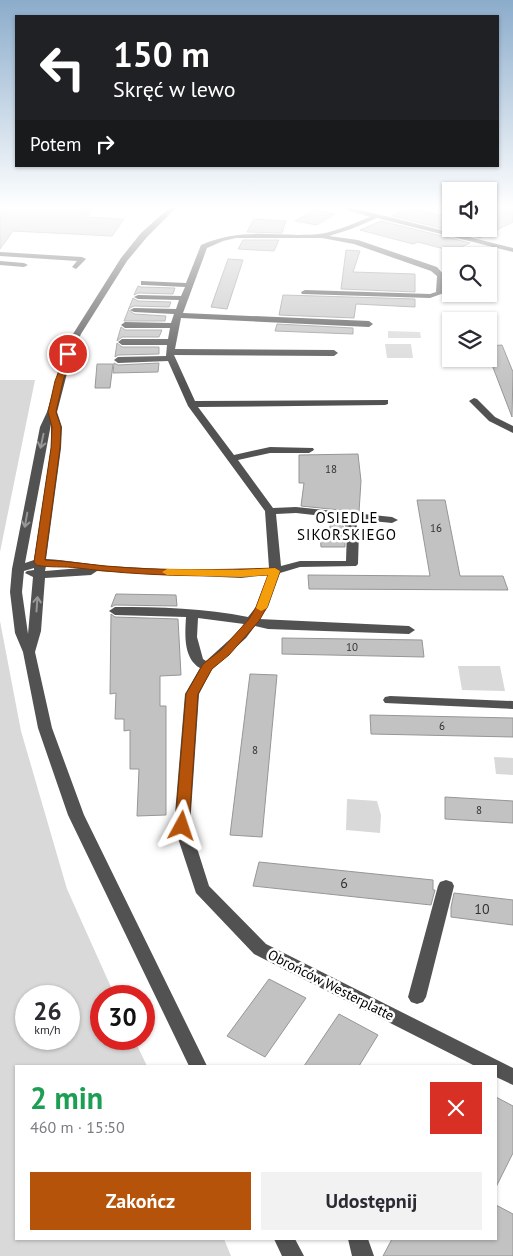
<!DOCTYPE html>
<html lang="pl">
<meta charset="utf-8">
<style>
body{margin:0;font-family:"PT Sans",sans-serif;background:#f2f2f3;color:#2b2b33;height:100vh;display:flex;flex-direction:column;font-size:19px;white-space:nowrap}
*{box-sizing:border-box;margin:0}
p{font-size:16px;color:#7c7c81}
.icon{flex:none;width:28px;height:28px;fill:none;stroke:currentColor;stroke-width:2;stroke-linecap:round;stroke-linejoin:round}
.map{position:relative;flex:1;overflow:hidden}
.drawer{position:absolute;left:15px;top:1065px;width:482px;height:175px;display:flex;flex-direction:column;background:#fff;border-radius:0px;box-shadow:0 1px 4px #0004}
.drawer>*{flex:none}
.hud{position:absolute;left:15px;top:15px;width:484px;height:152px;border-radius:0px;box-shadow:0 1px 4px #0004;background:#202124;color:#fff;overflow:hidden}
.tools{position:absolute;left:442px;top:182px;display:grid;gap:10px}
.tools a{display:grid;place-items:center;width:55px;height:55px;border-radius:0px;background:#fff;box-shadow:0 1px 4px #0004;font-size:25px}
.speed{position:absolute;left:15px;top:985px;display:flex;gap:10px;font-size:25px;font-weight:700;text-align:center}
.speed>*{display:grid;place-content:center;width:65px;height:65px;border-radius:50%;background:#fff;box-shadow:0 1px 4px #0004;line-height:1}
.speed small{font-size:12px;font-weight:400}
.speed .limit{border:8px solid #d22;background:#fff;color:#111}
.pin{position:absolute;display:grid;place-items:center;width:42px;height:42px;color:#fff;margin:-21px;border:2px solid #fff;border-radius:50%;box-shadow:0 1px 5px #0007}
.me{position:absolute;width:55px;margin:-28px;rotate:5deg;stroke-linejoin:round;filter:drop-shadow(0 0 4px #0008)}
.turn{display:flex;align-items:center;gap:18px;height:105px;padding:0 15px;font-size:22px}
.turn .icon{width:65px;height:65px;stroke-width:2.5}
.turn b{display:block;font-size:35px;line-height:42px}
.then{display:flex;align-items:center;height:48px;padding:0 15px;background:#0003;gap:10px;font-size:19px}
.round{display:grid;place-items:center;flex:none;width:52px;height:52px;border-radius:0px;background:#f2f2f3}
.summary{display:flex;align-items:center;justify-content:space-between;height:85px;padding:0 15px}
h1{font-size:30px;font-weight:700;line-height:38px;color:#1e9e55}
.cta{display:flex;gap:10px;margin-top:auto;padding:10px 15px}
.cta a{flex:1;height:58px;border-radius:0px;background:#b45309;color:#fff;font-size:20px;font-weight:700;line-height:58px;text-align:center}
.cta a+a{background:#f2f2f3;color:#2b2b33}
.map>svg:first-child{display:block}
.green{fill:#d9d9d9;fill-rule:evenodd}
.building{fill:#c2c2c2;stroke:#969696}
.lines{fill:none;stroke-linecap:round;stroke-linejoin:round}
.minor{fill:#525252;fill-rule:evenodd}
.oneway{stroke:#979797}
.route{fill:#b45309;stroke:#753606}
.slow{fill:#f59e0b}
.labels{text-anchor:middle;stroke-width:5;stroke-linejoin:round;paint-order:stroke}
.number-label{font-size:11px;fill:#303030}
.near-number-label{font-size:14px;fill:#303030}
.street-label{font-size:14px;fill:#000;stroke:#fff}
.neighbourhood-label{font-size:15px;letter-spacing:1px;fill:#000;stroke:#fff}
</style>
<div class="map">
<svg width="513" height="1256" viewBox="0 0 513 1256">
<rect width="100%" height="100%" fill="#fff"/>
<!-- green -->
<path class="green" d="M388,331L420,332L421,338H388Z
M385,344H411L413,358H387Z
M0,380H35L0,552Z
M0,621L21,731L67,889L115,996H101V1039H134L147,1066H16V1239H224L231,1256H0ZM26,996H69V1039H26Z
M458,666H500L505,691L462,690Z
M494,757L513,758V775L496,774Z
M347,799L377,801L381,815L380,833L346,830Z"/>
<!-- building -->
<path class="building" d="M0,208H93L87,217L124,219L112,236L13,231L0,249Z
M410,208L451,218V229H489V212L497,208H513V222L480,238L392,216Z
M313,210L335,214L317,225L295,221Z
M254,219L286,221L282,233L247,232Z
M381,221L470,243L452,251L418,242L413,244L360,230Z
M243,240H279L274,251L238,249Z
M346,250L360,251L353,272L415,274V292L341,289Z
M228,259L243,260L227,309L211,307Z
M138,286L141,287L175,288L173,294L138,293L134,295Z
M283,295L415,299V307L356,304L354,318L279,315Z
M133,298L138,301L171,302L169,307L134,306L128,309L134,314L166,316L165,321H124Z
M277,324L353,328V334L275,331Z
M121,327L125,330H162L159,337H122L117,341Z
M117,343L122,347H159V354L118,355L115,357Z
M502,345L513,372L512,417L489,357V346Z
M114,363L118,365L159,363L158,372L113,373Z
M97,364H113L110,388H95Z
M358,454L361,481L359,512L301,506L304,483H299V455Z
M417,500H445L460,576H503L508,590L309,589L308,575L430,576Z
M331,519L340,520L345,530V547H321L320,534H329Z
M116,594L176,595L177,606L115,605L111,607Z
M111,614L115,617L178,619L181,675L160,676V706H166V815L137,816L139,769H130V730L124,731V719H115L116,693L110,694Z
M282,638L422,640L424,657L282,654Z
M250,674L277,675L262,837L230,835Z
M370,715L513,718V737L371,734Z
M445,797L513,801V823L445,819Z
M259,862L433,880V890H435L431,905L253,886Z
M454,893L513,900V925L451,917V907Z
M269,979L306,998L265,1057L227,1036Z
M339,1014L378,1035L359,1066H304Z
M496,1097L513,1106V1153L496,1187Z
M496,1205L513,1214V1256H383L392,1239H496Z"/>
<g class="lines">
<!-- minor -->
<path class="minor" d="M169,208H176L147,237L127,261L81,334L72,354L57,412L62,427L61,448L46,559C67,560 87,564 107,566C161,569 216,573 269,568L265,511L188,406L168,361L118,363L114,360L118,357L166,356L167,345H122L118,342L122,339H168L170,328H125L121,325L125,322L171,323L174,314L134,312L130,310L134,308L176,309L179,300L138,299L134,297L138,295L181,296L185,287L144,285H141V281L186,283L201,245C244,226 275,238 319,234C336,232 354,223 370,217L340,208H353L513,248V252L377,218L351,229L329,236L358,240L437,267L445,276L444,293L430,298L302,294L301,292L305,290L430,294L436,292L437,276L431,271L354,244L322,238H236L223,241L207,248L183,313L369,321L373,324L369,327L181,318L175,349L334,350L338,353L334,356L174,355L195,401L388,400V404L385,405L198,407L234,455L270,447L313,448L314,450L309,453H270L238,460L273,508L296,507L392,517L398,520L392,523L353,519L359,530L358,564L356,566L300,567L280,573L268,607L259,619L409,626L415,630L409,634L268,629L255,626L246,638L212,669L199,694L190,826L209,886L266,944L513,1068V1085L496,1077V1066H475L254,954L196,893L174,826L185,694L200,668C183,658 185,634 186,617L115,615L109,611L115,607C160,607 205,608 248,617L256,607L268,575L241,578L97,571L91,575L45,578L41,631L35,652L52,728L84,815L207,1066H189L68,815L38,728L23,652L15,633L10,592L12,569L40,427L47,412L64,354L73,334L121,258L141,233ZM51,424V448L34,560L25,563ZM296,513L341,518L347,530L346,561H300L281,566L276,514ZM46,566L76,567L81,568L45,571ZM34,568V570L27,571L25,573L33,577L28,634L22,592L24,571ZM198,618L244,624L238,632L206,661L203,659L197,637Z
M0,252L82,257L86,259L76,269L72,267L77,261L0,256Z
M0,261L24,263L28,265L24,267L0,265Z
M474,398L477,399L495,417L513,426V433L489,421L469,401Z
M390,696L513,701V709L385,703L383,700L385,697Z
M446,880L452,882L454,886L426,997L423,1002L417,1004L411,1002L408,997L438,886L440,882Z
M274,1239H295L304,1256H282Z
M348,1239H368L374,1256H352Z"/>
</g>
<!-- one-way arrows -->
<defs><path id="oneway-shaft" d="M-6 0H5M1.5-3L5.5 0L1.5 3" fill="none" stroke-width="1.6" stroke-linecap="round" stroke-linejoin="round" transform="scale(1.25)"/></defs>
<g class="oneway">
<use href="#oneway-shaft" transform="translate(42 441) rotate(102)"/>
<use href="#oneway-shaft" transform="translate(26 520) rotate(100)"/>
<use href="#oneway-shaft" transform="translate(37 604) rotate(-86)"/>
</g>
<!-- sky -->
<linearGradient id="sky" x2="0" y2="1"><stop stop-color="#8baccb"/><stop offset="0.54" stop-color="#fff"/><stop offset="1" stop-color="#fff" stop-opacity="0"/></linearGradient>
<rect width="513" height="384" fill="url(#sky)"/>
<!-- route -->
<path class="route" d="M66,352L72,354L63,381L56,412L61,427L60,448L45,560C66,561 86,564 106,566C162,571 219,570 275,568L280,571L267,607L259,621L229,655L212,669L198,694L189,826L187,830H177L175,826L186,694L203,664L221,650L249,619L256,607L268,575C204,577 141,576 78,568C64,566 49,568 36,565L34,562L51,448L52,427L48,412L55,381Z"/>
<!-- slow -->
<path class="slow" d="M275,568L280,571L267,608L261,611L256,608L268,575L241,577L167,575L162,572L167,569L241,570Z"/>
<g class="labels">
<!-- number labels -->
<g class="number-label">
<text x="331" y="473">18</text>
<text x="436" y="532">16</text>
<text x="352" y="651">10</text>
<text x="442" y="730">6</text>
<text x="255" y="754">8</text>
<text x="479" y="814">8</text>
</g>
<!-- near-number labels -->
<g class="near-number-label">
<text x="344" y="888">6</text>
<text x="482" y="914">10</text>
</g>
<!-- street labels -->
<g class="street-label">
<text transform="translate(331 985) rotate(27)" y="5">Obrońców Westerplatte</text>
</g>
<!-- neighbourhood labels -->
<g class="neighbourhood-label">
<text x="347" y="523">OSIEDLE<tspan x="347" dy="17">SIKORSKIEGO</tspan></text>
</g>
</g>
</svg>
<div class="tools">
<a><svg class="icon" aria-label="sound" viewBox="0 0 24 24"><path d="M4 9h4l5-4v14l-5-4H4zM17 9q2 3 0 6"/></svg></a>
<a><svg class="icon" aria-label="search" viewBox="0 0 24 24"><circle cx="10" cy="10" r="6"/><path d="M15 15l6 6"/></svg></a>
<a><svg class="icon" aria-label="layers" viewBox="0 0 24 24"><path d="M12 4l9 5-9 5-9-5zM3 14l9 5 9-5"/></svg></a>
</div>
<div class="speed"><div>26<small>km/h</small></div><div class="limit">30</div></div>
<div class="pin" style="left:68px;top:354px;background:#d93025"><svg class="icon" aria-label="arrive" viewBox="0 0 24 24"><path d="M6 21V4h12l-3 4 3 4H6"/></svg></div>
<svg class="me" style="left:182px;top:826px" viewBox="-20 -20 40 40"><path d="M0-17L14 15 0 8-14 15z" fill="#b45309" stroke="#fff" stroke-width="4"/></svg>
<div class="hud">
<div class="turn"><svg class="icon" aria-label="left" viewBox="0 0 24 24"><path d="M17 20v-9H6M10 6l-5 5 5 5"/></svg><div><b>150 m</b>Skręć w lewo</div></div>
<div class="then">Potem<svg class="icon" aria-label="right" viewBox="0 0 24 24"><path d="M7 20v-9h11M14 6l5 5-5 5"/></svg></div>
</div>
<section class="drawer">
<div class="summary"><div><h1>2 min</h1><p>460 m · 15:50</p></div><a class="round" style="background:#d93025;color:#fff"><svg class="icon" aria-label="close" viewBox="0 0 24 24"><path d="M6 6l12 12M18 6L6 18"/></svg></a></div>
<div class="cta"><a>Zakończ</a><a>Udostępnij</a></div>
</section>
</div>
